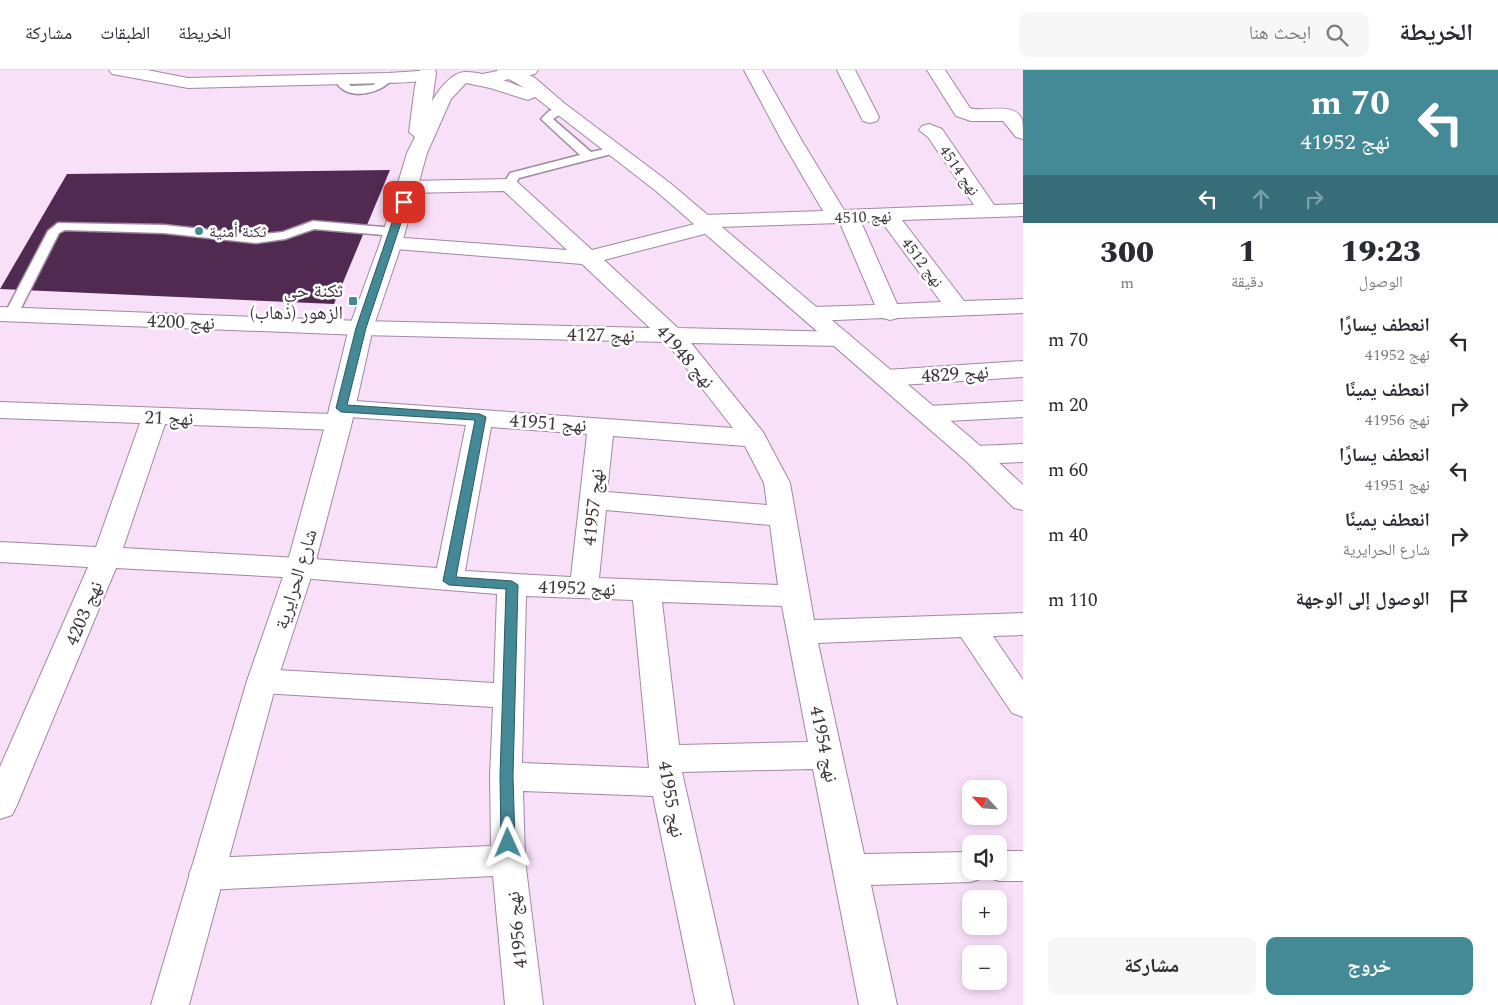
<!DOCTYPE html>
<html lang="ar">
<meta charset="utf-8">
<style>
body{margin:0;font-family:Spectral,"Noto Naskh Arabic",serif;background:#f7f7f7;color:#2b2b33;direction:rtl;height:100vh;display:flex;flex-direction:column;font-size:19px;white-space:nowrap}
*{box-sizing:border-box;margin:0}
p{font-size:16px;color:#7c7c81}
.icon{flex:none;width:28px;height:28px;fill:none;stroke:currentColor;stroke-width:2;stroke-linecap:round;stroke-linejoin:round}
.map{position:relative;flex:1;overflow:hidden;direction:ltr}
.sheet{display:flex;flex-direction:column;background:#fff;width:475px}
.sheet>*{flex:none}
.top-card{background:#448996;color:#fff;overflow:hidden}
.needle{width:32px;rotate:296deg}
.buttons{position:absolute;left:962px;top:710px;display:grid;gap:10px}
.buttons a{display:grid;place-items:center;width:45px;height:45px;border-radius:10px;background:#fff;box-shadow:0 2px 8px #0003;font-size:25px}
.pin{position:absolute;display:grid;place-items:center;width:42px;height:42px;color:#fff;margin:-21px;border-radius:10px;box-shadow:0 2px 8px #0006}
.me{position:absolute;width:55px;margin:-28px;rotate:359deg;stroke-linejoin:round;filter:drop-shadow(0 0 4px #0008)}
.turn{display:flex;align-items:center;gap:18px;height:105px;padding:0 25px;font-size:22px}
.turn .icon{width:65px;height:65px;stroke-width:2.5}
.turn b{display:block;font-size:35px;line-height:42px}
.lanes{display:flex;align-items:center;height:48px;padding:0 25px;background:#0003;justify-content:center;gap:25px;direction:ltr}
.lanes .off{opacity:.35}
.eta{display:flex;justify-content:space-evenly;align-items:center;height:85px;text-align:center}
.eta b{font-size:30px;font-weight:800;line-height:35px}
.button{display:flex;gap:10px;margin-top:auto;padding:10px 25px}
.button a{flex:1;height:58px;border-radius:10px;background:#448996;color:#fff;font-size:20px;font-weight:800;line-height:58px;text-align:center}
.button a+a{background:#f7f7f7;color:#2b2b33}
ul{padding:0;list-style:none}
li{display:flex;align-items:center;gap:15px;height:65px;padding:0 25px}
li div{flex:1}
li b{display:block;font-size:19px}
li em{font-style:normal}
header{display:flex;align-items:center;gap:30px;box-sizing:border-box;height:70px;padding:0 25px;background:#fff;border-bottom:1px solid #e1e1e2}
header strong{font-size:24px}
nav{display:flex;gap:28px;margin-inline-start:auto;font-size:18px}
.search{width:350px;height:45px;background:#f7f7f7;display:flex;align-items:center;gap:12px;box-sizing:border-box;padding:0 18px;border-radius:10px;color:#7c7c81;font-size:19px}
main{display:flex;flex:1;min-height:0}
.map>svg:first-child{display:block}
.building{fill:#512a52}
.lines{fill:none;stroke-linecap:round;stroke-linejoin:round}
.service-casing{stroke:#a089a0;stroke-width:3}
.minor-casing{stroke:#a089a0;stroke-width:2}
.secondary-casing{stroke:#a089a0;stroke-width:2}
.service{fill:#fff;fill-rule:evenodd}
.minor{fill:#fff;fill-rule:evenodd}
.secondary{fill:#fff;fill-rule:evenodd}
.route{fill:#448996;stroke:#2c5962}
.poi-dot{fill:#448996;stroke:#fff;stroke-width:2}
.labels{text-anchor:middle;stroke-width:5;stroke-linejoin:round;paint-order:stroke}
.far-street-label{font-size:16px;fill:#3f353e;stroke:#fff}
.far-poi-label{font-size:16px;fill:#3f353e;stroke:#fff;text-anchor:start}
.poi-label{font-size:19px;fill:#3f353e;stroke:#fff;text-anchor:end}
.street-label{font-size:19px;fill:#3f353e;stroke:#fff}
</style>
<header>
<strong>الخريطة</strong>
<div class="search"><svg class="icon" aria-label="search" viewBox="0 0 24 24"><circle cx="10" cy="10" r="6"/><path d="M15 15l6 6"/></svg>ابحث هنا</div>
<nav><a>الخريطة</a><a>الطبقات</a><a>مشاركة</a></nav>
</header>
<main>
<section class="sheet">
<div class="top-card">
<div class="turn"><svg class="icon" aria-label="left" viewBox="0 0 24 24"><path d="M17 20v-9H6M10 6l-5 5 5 5"/></svg><div><b>70 m</b>نهج 41952</div></div>
<div class="lanes"><svg class="icon" aria-label="left" viewBox="0 0 24 24"><path d="M17 20v-9H6M10 6l-5 5 5 5"/></svg><svg class="icon off" aria-label="ahead" viewBox="0 0 24 24"><path d="M12 20V5M6 11l6-6 6 6"/></svg><svg class="icon off" aria-label="right" viewBox="0 0 24 24"><path d="M7 20v-9h11M14 6l5 5-5 5"/></svg></div>
</div>
<div class="eta">
<div><b>19:23</b><p>الوصول</p></div>
<div><b>1</b><p>دقيقة</p></div>
<div><b>300</b><p>m</p></div>
</div>
<ul>
<li><svg class="icon" aria-label="left" viewBox="0 0 24 24"><path d="M17 20v-9H6M10 6l-5 5 5 5"/></svg><div><b>انعطف يسارًا</b><p>نهج 41952</p></div><em>70 m</em></li>
<li><svg class="icon" aria-label="right" viewBox="0 0 24 24"><path d="M7 20v-9h11M14 6l5 5-5 5"/></svg><div><b>انعطف يمينًا</b><p>نهج 41956</p></div><em>20 m</em></li>
<li><svg class="icon" aria-label="left" viewBox="0 0 24 24"><path d="M17 20v-9H6M10 6l-5 5 5 5"/></svg><div><b>انعطف يسارًا</b><p>نهج 41951</p></div><em>60 m</em></li>
<li><svg class="icon" aria-label="right" viewBox="0 0 24 24"><path d="M7 20v-9h11M14 6l5 5-5 5"/></svg><div><b>انعطف يمينًا</b><p>شارع الحرايرية</p></div><em>40 m</em></li>
<li><svg class="icon" aria-label="arrive" viewBox="0 0 24 24"><path d="M6 21V4h12l-3 4 3 4H6"/></svg><div><b>الوصول إلى الوجهة</b></div><em>110 m</em></li>
</ul>
<div class="button"><a>خروج</a><a>مشاركة</a></div>
</section>
<div class="map">
<svg width="1023" height="935" viewBox="0 0 1023 935">
<rect width="100%" height="100%" fill="#f9e0f9"/>
<!-- building -->
<path class="building" d="M390,100L334,234L0,219L67,104Z"/>
<g class="lines">
<!-- service casing -->
<g class="service-casing">
<path id="service" d="M345,5L350,8L349,14L351,16L373,15L388,5L393,8C383,23 351,31 338,15L341,6Z
M561,37L567,40L553,49L591,82L615,77L619,78L621,80L619,82L519,108L513,118H505L503,115L510,103L580,85L541,49L549,41Z
M313,151L395,158L401,162L395,166L314,159L285,169L256,173L164,163L65,160L59,163L16,248H6L4,245L48,161L58,153L164,155L256,165L283,162Z"/>
</g>
<!-- minor casing -->
<g class="minor-casing">
<path id="minor" d="M109,0H147L188,8L388,3L435,0L436,2C428,14 401,12 388,13L188,18L118,5L112,4Z
M502,0H538L535,4L479,15L473,14L470,10L473,6Z
M744,0H762L802,71L844,140L974,135L928,67L919,60L922,56L929,54L942,59L994,135L1023,134V146L902,150L964,231L1023,229V243L898,248L890,250L883,248L813,251L805,249L802,244L805,239L813,237L875,235L840,153L719,157L716,161L604,190L678,258L841,262L849,264L853,269L849,274L841,276L691,273L763,362L790,413L814,550L1023,543V565L993,566L1023,610V647L1012,643L961,567L818,573L864,784L971,782V801H999V781H1023V811H999L987,807L985,803L983,808L971,812L871,815L897,935H859L813,699L682,702L734,935H696L653,726L523,721L525,790L543,935H505L493,806L206,820L194,815L189,804L194,793L206,788L491,776L490,706L493,637L262,623L251,620L247,611L251,602L262,599L494,613L497,524L300,508L116,498L17,735L12,745L0,749V697L88,497L0,492V472L96,477L140,353L0,348V332L332,344L329,338L332,332L341,330L733,358L666,272L361,265L0,251V237L361,251L650,258L582,194L383,178L380,173L383,168L391,167L567,180L504,121L408,123L401,121L398,117L401,113L408,111L509,109L516,111L592,180L695,154L693,151L696,147L703,145L823,141L782,71ZM881,151L941,232L897,234L861,152ZM348,347L466,355L437,498L300,488L123,478L165,354L339,360L348,358L352,352ZM491,357L587,364L571,507L465,501ZM613,366L745,376L764,413L767,435L607,422ZM606,440L770,455L778,515L599,508ZM526,526L633,530L649,698L522,693ZM662,532L782,536L808,672L679,675Z
M837,0H855L879,47L877,51L870,53L863,51Z
M927,0H945L970,38C984,43 1014,31 1022,49C1023,54 1023,63 1023,69L1016,67L1003,51H971L956,46Z
M1023,291V307L886,316L877,313L874,308L877,303L886,300Z
M1023,331V347L928,352L919,350L916,344L919,338L928,336Z
M1023,374V392L975,394L966,391L962,385L966,379L975,376Z"/>
</g>
<!-- secondary casing -->
<g class="secondary-casing">
<path id="secondary" d="M420,0H434L436,3L432,32C437,21 452,2 465,2C484,2 506,11 525,18L500,4L497,0H520L535,8L564,33L670,113L984,379L1023,415V440L1014,438L966,391L656,121L535,27L528,30L490,18L466,13L451,29L427,83L402,173L373,258L352,352L314,498L277,611L189,935H151L247,611L286,498L326,352L349,258L380,173L407,83L415,67L409,62L415,16Z"/>
</g>
<!-- service -->
<use href="#service" class="service"/>
<!-- minor -->
<use href="#minor" class="minor"/>
<!-- secondary -->
<use href="#secondary" class="secondary"/>
</g>
<!-- route -->
<path class="route" d="M404,129L408,132L366,258L347,335L480,344L486,347L456,507L512,511L518,515L513,706L515,773L513,777L508,779L503,777L501,773L500,706L506,519L449,515L443,511L475,350L341,342L336,338L356,258L399,132Z"/>
<!-- markers -->
<g class="poi-dot">
<circle cx="199" cy="161" r="5"/>
<rect x="348" y="226" width="10" height="10" rx="2.5"/>
</g>
<g class="labels">
<!-- far-street labels -->
<g class="far-street-label">
<text transform="translate(960 100) rotate(55)" y="6">نهج 4514</text>
<text transform="translate(863 146) rotate(-2)" y="6">نهج 4510</text>
<text transform="translate(923 192) rotate(53)" y="6">نهج 4512</text>
</g>
<!-- far-poi labels -->
<g class="far-poi-label">
<text x="209" y="167">ثكنة أمنية</text>
</g>
<!-- poi labels -->
<g class="poi-label">
<text x="343" y="227">ثكنة حي<tspan x="343" dy="22">الزهور (ذهاب)</tspan></text>
</g>
<!-- street labels -->
<g class="street-label">
<text transform="translate(181 251) rotate(2)" y="7">نهج 4200</text>
<text transform="translate(601 264) rotate(1)" y="7">نهج 4127</text>
<text transform="translate(686 286) rotate(49)" y="7">نهج 41948</text>
<text transform="translate(955 303) rotate(-4)" y="7">نهج 4829</text>
<text transform="translate(169 347) rotate(2)" y="7">نهج 21</text>
<text transform="translate(548 352) rotate(4)" y="7">نهج 41951</text>
<text transform="translate(592 437) rotate(-84)" y="7">نهج 41957</text>
<text transform="translate(295 509) rotate(-73)" y="7">شارع الحرايرية</text>
<text transform="translate(577 517) rotate(2)" y="7">نهج 41952</text>
<text transform="translate(83 543) rotate(-67)" y="7">نهج 4203</text>
<text transform="translate(825 674) rotate(78)" y="7">نهج 41954</text>
<text transform="translate(672 729) rotate(80)" y="7">نهج 41955</text>
<text transform="translate(516 860) rotate(-96)" y="7">نهج 41956</text>
</g>
</g>
</svg>
<div class="buttons">
<a><svg class="needle" viewBox="-14 -14 28 28"><path d="M0-13l5 13h-10z" fill="#e53935"/><path d="M0 13l5-13h-10z" fill="#7c7c81"/></svg></a>
<a><svg class="icon" aria-label="sound" viewBox="0 0 24 24"><path d="M4 9h4l5-4v14l-5-4H4zM17 9q2 3 0 6"/></svg></a>
<a>+</a>
<a>−</a>
</div>
<div class="pin" style="left:404px;top:132px;background:#d93025"><svg class="icon" aria-label="arrive" viewBox="0 0 24 24"><path d="M6 21V4h12l-3 4 3 4H6"/></svg></div>
<svg class="me" style="left:508px;top:773px" viewBox="-20 -20 40 40"><path d="M0-17L14 15 0 8-14 15z" fill="#448996" stroke="#fff" stroke-width="4"/></svg>
</div>
</main>
